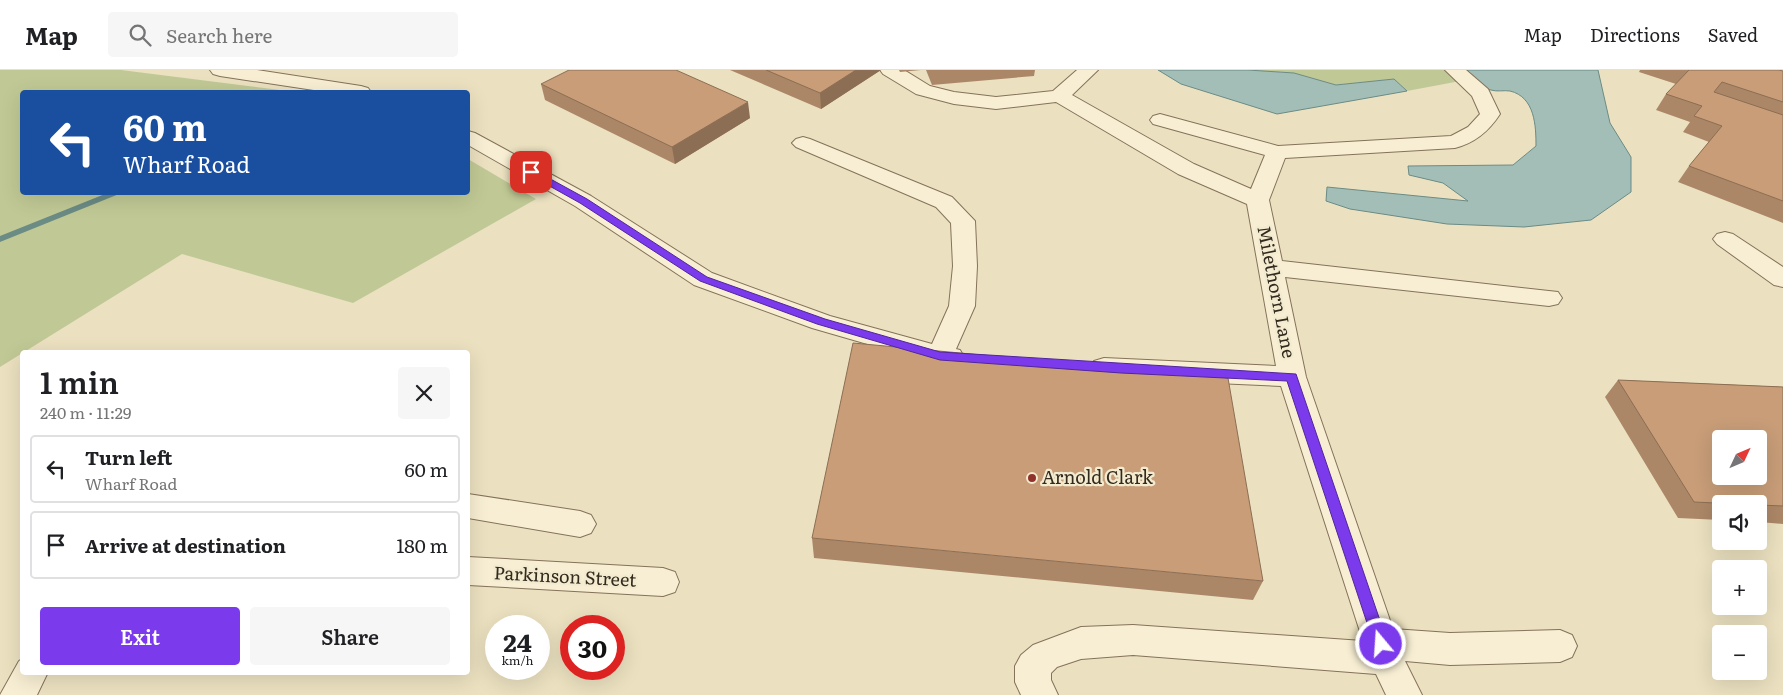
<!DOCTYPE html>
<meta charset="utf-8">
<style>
body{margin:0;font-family:Literata,serif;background:#f6f6f6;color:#202124;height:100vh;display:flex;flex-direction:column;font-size:19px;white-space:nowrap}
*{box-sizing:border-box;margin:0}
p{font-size:16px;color:#757577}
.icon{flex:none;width:28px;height:28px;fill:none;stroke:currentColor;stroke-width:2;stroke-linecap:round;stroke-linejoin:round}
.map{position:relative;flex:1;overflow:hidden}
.side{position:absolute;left:20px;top:280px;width:450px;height:325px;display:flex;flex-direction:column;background:#fff;border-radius:5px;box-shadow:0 5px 20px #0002}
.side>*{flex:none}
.banner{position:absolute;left:20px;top:20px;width:450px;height:105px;border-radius:5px;box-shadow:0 5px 20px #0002;background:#1a4fa0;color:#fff;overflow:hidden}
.needle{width:32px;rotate:46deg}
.tools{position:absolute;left:1712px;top:360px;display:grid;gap:10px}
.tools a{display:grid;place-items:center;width:55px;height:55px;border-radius:5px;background:#fff;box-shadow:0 5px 20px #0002;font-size:25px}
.speed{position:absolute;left:485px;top:545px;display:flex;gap:10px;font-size:25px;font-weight:700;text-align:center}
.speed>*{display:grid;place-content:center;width:65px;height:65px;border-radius:50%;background:#fff;box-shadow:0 5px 20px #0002;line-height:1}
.speed small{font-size:12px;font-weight:400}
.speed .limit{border:8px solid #d22;background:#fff;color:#111}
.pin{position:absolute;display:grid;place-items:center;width:42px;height:42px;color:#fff;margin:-21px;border-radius:10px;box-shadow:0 2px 8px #0006}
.me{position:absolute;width:55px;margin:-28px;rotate:342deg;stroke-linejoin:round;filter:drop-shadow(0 0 4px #0008)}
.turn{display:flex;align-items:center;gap:18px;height:105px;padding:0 20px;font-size:22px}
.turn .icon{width:65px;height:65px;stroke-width:2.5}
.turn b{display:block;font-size:35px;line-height:42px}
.round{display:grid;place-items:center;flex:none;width:52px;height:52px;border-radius:5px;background:#f6f6f6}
.headline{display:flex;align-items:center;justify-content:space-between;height:85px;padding:0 20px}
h1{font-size:30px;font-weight:600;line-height:38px}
.cta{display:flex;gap:10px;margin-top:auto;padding:10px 20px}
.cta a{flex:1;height:58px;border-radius:5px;background:#7c3aed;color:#fff;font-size:20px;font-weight:600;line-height:58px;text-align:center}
.cta a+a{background:#f6f6f6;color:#202124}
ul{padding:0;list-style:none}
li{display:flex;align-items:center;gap:15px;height:68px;margin:0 10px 8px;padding:0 10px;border:2px solid #e0e0e0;border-radius:5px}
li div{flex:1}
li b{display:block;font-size:19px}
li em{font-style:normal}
header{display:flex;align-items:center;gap:30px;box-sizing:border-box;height:70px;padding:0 25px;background:#fff;border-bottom:1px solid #e0e0e0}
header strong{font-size:24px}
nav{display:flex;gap:28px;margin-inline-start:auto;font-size:18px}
.search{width:350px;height:45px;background:#f6f6f6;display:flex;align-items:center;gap:12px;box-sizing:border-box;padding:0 18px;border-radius:5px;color:#757577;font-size:19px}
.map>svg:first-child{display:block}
.green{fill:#c0c995}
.water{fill:#a3beb7;stroke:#6b8b85}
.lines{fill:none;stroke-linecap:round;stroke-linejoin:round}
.stream{fill:#6b8b85;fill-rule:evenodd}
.minor-casing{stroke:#847259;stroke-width:2}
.minor{fill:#f7eed3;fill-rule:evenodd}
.wall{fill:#ac8767}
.shaded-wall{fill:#8c6e54}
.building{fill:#c89d78;stroke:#8c6e54;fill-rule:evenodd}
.route{fill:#7c3aed;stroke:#51269a}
.poi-dot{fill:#90312c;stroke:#f3ebd0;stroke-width:2}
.labels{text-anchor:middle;stroke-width:4.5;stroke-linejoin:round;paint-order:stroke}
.street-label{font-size:18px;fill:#34291d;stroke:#f3ebd0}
.poi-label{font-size:18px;fill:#34291d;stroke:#f3ebd0;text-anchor:start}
</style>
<header>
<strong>Map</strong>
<div class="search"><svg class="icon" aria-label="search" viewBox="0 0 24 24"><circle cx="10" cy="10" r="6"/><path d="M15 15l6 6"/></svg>Search here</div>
<nav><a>Map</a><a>Directions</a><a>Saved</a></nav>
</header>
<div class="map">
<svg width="1783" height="625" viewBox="0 0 1783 625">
<rect width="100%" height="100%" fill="#ebe1c0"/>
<!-- green -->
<path class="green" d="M0,0H121L296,22H22V122H468V89L536,129L353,233L182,184L0,297Z
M1248,0H1463L1471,9L1407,21L1394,9L1336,15L1294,3Z"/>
<!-- water -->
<path class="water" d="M1158,0H1248L1294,3L1336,15L1394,9L1407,21L1277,44L1181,14Z
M1463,0H1598L1610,53L1631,87V122L1591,150L1524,157L1447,154L1350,139L1326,131L1327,117L1468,131L1443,113L1409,105L1408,96L1513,95L1536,76C1536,56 1535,27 1510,21C1504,20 1497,22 1491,20C1480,18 1470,8 1463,0Z"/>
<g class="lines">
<!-- stream -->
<path class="stream" d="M110,122H124L0,172V166Z"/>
<!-- minor casing -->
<g class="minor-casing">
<path id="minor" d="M210,0H257L361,16L368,18L371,22H327L220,6L213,4Z
M880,0H904L930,16L954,22L996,27L1053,21L1077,0H1098L1072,25L1194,94L1251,119L1265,85L1153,54L1150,50L1153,46L1160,44L1278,76L1451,66L1468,57L1480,44L1472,26L1445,0H1466L1488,19L1500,44C1489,61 1475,73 1455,78L1285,88L1269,130L1282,191L1558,222L1562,228L1558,234L1549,236L1285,207L1306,307L1393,559L1450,563L1560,560L1572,565L1577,576L1572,587L1560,592L1450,595L1405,591L1422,625H1386L1376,604L1133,585L1081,589L1057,597L1051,603V610L1058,625H1021L1015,612V596L1021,585L1033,575L1081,557L1133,555L1363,571L1281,316L1104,308L1094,305L1090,298L1094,291L1104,288L1276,296L1247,134L1178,104L1056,32L996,39L954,34L916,24L883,4Z
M1771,0H1783V7L1774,4Z
M468,61L475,63L591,126L712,203L830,246L932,274L949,236L953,196L951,153L936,137L796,77L792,73L796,69L803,67L810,69L952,127L975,151L977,196L975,236L956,279L960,280L964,287L960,294L951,296L940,295L812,258L694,215L575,136L468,75Z
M1725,162L1733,164L1783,197V217L1774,215L1717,174L1713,169L1717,164Z
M468,424L580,441L591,445L596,454L591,463L580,467L468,448Z
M468,487L663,498L675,502L679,512L675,522L663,526L468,515Z
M22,589V602H48L37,625H0L19,591Z"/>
</g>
<!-- minor -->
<use href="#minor" class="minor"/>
</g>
<!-- wall -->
<path class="wall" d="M730,0H881L821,39Z
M899,0H921L900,2Z
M926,0H1035L1034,6L932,15Z
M1640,0H1779L1783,1V153L1678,112L1689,96L1709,72L1683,62L1690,52L1656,40L1666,24L1676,14L1639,2Z
M541,14L750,48L675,94L545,30Z
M1618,310L1783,317V454L1759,452V434H1721V450L1678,448L1605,327Z
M812,468L1263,511L1253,530L814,488Z"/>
<!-- shaded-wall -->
<path class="shaded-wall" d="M856,0H881L821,39L820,23Z
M748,32L750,48L675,94L672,77Z"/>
<!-- building -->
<path class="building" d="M569,0H676L748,32L672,77L541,14Z
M766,0H856L820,23Z
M1689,0H1779L1783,1V32L1722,12L1714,22L1783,45V131L1689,96L1722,56L1694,46L1702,36L1666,24Z
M853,273L1228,308L1263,511L812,468Z
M1618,310L1783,317V436L1759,435V434H1737L1694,432ZM1721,369H1759V406H1721Z"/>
<!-- route -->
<path class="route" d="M528,100H534L587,129L707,207L825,249L940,282L1296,304L1388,574L1386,579L1381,581L1376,579L1374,574L1287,311L1121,303L940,290L817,254L700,211L580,133L528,104Z"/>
<!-- markers -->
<circle class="poi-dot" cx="1032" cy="408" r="5"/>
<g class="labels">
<!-- street labels -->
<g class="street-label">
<text transform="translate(1276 222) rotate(79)" y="6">Milethorn Lane</text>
<text transform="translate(565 507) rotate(3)" y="6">Parkinson Street</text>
</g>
<!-- poi labels -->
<g class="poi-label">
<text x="1042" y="414">Arnold Clark</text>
</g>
</g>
</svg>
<div class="tools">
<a><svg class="needle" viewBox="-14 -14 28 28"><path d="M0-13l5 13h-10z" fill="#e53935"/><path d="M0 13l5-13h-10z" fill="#757577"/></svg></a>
<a><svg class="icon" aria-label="sound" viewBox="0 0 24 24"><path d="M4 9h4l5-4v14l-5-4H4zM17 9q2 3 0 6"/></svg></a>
<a>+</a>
<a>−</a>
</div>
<div class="speed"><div>24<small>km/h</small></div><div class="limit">30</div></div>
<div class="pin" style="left:531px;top:102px;background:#d93025"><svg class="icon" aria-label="arrive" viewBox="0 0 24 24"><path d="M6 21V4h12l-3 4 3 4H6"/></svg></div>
<svg class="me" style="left:1381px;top:574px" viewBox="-20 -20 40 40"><circle r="17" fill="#7c3aed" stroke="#fff" stroke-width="3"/><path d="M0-11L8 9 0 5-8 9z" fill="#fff"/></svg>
<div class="banner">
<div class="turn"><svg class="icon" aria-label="left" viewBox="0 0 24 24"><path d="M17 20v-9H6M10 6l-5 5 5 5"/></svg><div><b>60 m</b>Wharf Road</div></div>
</div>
<section class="side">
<div class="headline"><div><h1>1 min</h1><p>240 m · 11:29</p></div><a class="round"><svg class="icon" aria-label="close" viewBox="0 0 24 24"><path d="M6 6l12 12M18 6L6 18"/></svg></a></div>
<ul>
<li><svg class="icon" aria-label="left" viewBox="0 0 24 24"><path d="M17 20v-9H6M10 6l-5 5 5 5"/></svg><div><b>Turn left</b><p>Wharf Road</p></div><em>60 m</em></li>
<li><svg class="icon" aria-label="arrive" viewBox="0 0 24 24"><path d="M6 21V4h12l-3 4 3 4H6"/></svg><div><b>Arrive at destination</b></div><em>180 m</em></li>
</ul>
<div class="cta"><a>Exit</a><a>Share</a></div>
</section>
</div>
